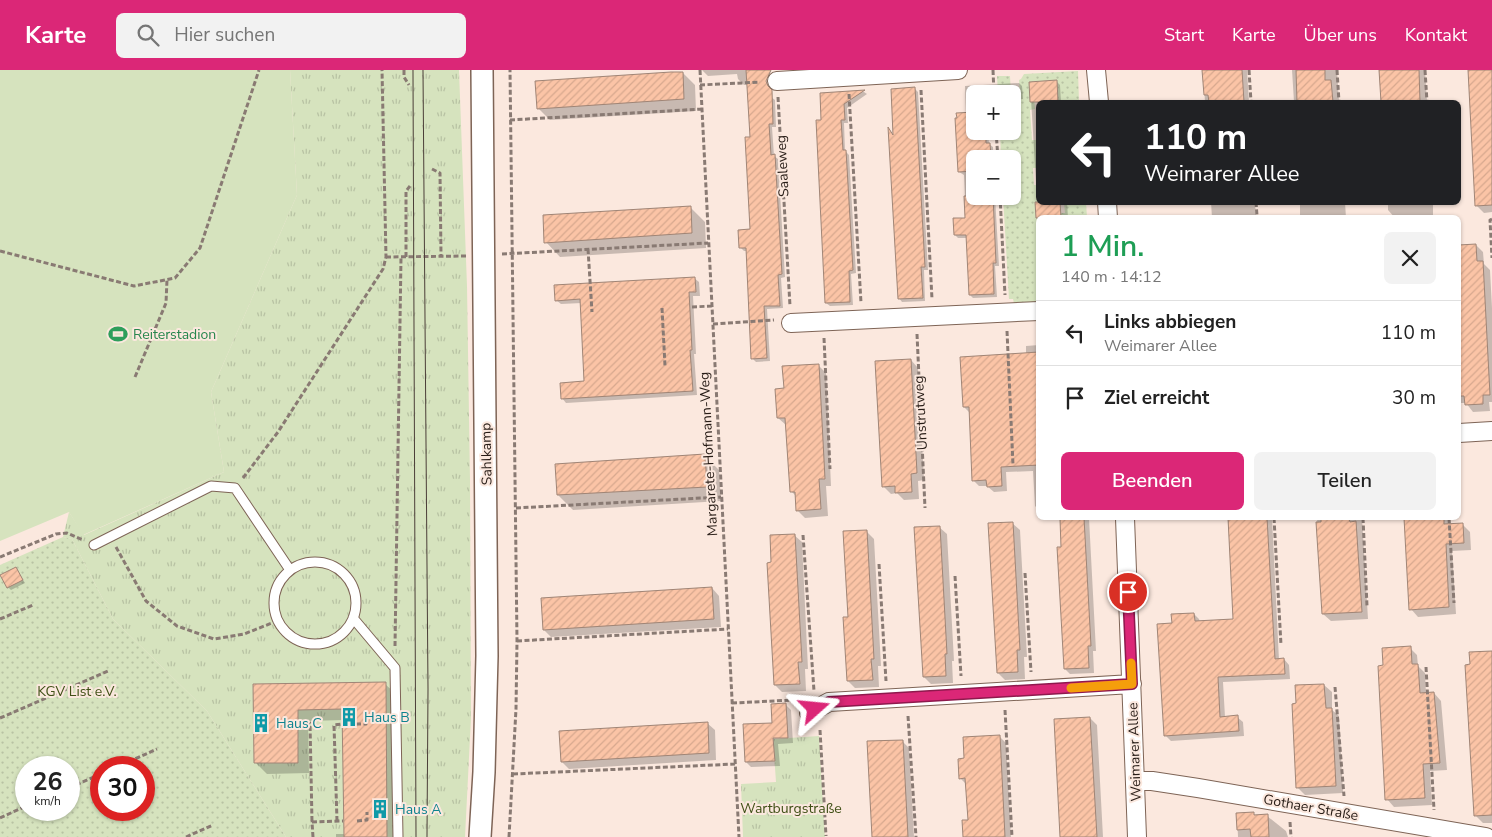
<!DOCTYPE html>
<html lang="de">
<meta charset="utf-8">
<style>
body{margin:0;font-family:"Nunito Sans",sans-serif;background:#f2f2f2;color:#222;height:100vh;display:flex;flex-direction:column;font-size:19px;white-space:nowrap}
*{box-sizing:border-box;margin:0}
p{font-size:16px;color:#767676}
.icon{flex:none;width:28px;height:28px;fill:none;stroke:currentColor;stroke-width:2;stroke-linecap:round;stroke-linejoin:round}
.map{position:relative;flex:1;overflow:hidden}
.drawer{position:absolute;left:1036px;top:145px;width:425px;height:305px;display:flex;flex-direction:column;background:#fff;border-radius:8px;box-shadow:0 1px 4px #0004}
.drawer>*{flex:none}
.banner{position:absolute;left:1036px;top:30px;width:425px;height:105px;border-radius:8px;box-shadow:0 1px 4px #0004;background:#202124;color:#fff;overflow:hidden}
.fabs{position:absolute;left:966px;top:15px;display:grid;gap:10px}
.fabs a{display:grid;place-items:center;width:55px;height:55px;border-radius:8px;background:#fff;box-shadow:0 1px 4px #0004;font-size:25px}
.speed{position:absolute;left:15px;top:686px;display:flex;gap:10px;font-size:25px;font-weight:700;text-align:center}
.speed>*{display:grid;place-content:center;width:65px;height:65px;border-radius:50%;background:#fff;box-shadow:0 1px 4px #0004;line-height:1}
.speed small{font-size:12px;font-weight:400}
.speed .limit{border:8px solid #d22;background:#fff;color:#111}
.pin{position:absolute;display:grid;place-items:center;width:42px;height:42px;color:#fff;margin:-21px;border:2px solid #fff;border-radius:50%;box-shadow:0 1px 5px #0007}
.me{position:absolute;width:55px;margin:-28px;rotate:72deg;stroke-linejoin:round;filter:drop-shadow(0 0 4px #0008)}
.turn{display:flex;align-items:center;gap:18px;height:105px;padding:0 25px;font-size:22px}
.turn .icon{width:65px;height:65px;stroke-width:2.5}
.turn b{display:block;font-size:35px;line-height:42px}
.round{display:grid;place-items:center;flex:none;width:52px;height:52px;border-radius:8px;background:#f2f2f2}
.summary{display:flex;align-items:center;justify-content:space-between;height:85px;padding:0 25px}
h1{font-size:30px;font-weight:600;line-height:38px;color:#1e9e55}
.cta{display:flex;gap:10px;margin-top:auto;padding:10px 25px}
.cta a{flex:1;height:58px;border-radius:8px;background:#db2777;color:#fff;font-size:20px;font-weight:600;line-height:58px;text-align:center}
.cta a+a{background:#f2f2f2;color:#222}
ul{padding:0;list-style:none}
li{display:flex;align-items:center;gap:15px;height:65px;padding:0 25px;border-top:1px solid #e0e0e0}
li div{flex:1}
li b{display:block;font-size:19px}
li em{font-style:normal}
header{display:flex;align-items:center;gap:30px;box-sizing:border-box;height:70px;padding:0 25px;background:#db2777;color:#fff}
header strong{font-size:24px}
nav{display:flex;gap:28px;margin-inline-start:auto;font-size:18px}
.search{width:350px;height:45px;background:#f2f2f2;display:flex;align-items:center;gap:12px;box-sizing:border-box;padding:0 18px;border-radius:8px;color:#767676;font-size:19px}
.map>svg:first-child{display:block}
.grass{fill:#d6e3be}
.park{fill:url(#park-tufts)}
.garden{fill:url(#garden-dots);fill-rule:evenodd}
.shadow{fill:#0003}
.building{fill:url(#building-hatch);stroke:#a08576}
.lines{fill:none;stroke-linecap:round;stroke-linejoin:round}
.service-casing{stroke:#7e6456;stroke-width:11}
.minor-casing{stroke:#7e6456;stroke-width:20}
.tertiary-casing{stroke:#7e6456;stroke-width:24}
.path{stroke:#897a73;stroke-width:3;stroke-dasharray:5 2.5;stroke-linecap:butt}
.service{stroke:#fff;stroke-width:9}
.minor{stroke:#fff;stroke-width:18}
.tertiary{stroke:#fff;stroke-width:21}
.tram{stroke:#4b3e38;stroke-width:1}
.route-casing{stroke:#8e194d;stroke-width:12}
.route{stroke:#db2777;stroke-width:9}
.slow{stroke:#f59e0b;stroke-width:9}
.labels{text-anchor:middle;stroke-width:4;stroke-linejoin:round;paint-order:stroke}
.street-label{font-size:14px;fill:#271c16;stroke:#fbe8de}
.leisure-label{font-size:14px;fill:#27864d;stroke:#fbe8de;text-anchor:start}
.park-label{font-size:14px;fill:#415117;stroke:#fbe8de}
.culture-label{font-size:14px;fill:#0d838f;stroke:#fbe8de;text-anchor:start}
</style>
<header>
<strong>Karte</strong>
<div class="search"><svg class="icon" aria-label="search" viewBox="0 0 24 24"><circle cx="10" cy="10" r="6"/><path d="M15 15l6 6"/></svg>Hier suchen</div>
<nav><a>Start</a><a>Karte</a><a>Über uns</a><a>Kontakt</a></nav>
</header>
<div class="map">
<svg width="1492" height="767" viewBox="0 0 1492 767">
<defs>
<pattern id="park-tufts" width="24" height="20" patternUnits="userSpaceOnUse" patternTransform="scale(1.25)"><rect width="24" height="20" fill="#d6e3be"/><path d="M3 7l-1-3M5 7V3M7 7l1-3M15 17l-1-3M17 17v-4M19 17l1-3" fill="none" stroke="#b8c2a3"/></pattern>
<pattern id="garden-dots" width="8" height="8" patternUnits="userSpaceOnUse" patternTransform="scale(1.25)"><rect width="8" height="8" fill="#d6e3be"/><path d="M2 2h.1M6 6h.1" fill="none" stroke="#b8c2a3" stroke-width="1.8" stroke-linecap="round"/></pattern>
<pattern id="building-hatch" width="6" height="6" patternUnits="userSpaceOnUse" patternTransform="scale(1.25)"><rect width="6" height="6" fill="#fbc4a6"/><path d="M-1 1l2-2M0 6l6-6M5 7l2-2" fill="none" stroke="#d7a88e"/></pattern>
</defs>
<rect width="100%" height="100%" fill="#fbe8de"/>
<!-- grass -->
<path class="grass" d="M0,0H290L297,125L211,322L224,402L83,465L69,442L0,471Z"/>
<!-- park -->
<path class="park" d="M290,0H459L467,216L470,410L471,648L465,767H286L207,641L113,549L72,469L63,467L69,442L84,465L224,402L211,322L297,125Z
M819,666L825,767H743L741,714L776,712L773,669Z"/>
<!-- garden -->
<path class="garden" d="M1078,1L1079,32H1058L1057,10L1033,12L1035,39L1030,40L1032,70H1036L1038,98H1033L1034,115H1039C1039,131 1036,145 1037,161H1039V232L1014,233L1013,229H1009L1003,126H1012V89H1001L1000,61H1012L1013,27L1020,26L1019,10L1021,9L1024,4Z
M997,6H1010L1011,24H998Z
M1064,133H1086L1087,147H1061V143H1065Z
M63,467L72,469L113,549L207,641L286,767H0V495ZM26,698H69V740H26ZM101,698H144V740H101Z"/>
<!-- shadow -->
<path class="shadow" d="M702,0H757L758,14L744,15L738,9L737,4L708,6Z
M1203,0H1247L1249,32H1205Z
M1292,0H1337L1339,32H1294Z
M1379,0H1425L1427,32H1382Z
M1469,0H1492V142L1484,143L1476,135Z
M683,3L695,15L696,41L550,50L538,38Z
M1056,11L1060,15L1061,32H1039V132H1067L1068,148H1039V161L1030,13Z
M1019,13L1022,16L1023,29L1012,30V24H975V61H988L989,74L993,77V89H975V126H995L999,196H995L997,227L973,228L970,225L967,168H958L955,165L966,149L964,105L959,102L966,44L965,16Z
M915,19L918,22L928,200H924L925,231L902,232L899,228L890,61L895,67Z
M864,22L867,24L847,38L848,53H844L845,81L849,85L856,203L851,204L853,235L830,236L826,233L821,24Z
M771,27L775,30L776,57H772L774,86L778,89L785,207L781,208L783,238L767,239L770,291L756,292L753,289L748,181H744L741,178L751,160V68Z
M1211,132H1255L1256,148H1212Z
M1300,132H1345L1346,148H1302L1300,145Z
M1388,132H1433V146L1395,148L1388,140Z
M690,137L705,152L706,178L560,187L546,172Z
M1476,175L1483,182L1484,194L1490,200L1492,238V332H1489L1490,341L1473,342L1466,333H1459V176Z
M694,208L699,212L700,226H693L696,284H694L697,325L566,333L562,328L586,313L582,233L561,234L556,230Z
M1039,275V440L1035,436L1033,401L1006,402L1007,421L994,422L987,416H979L973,410L970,343L964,337L1026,284V276Z
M911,290L918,298L924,410L918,411L919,429L904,430L897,423L891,424L883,416Z
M818,295L826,303L831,416H826L828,446L805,448L797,440V427L791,421L786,355L778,348Z
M704,385L719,400L721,431L573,440L558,425Z
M1061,448H1089L1096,581H1093L1094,603L1070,604L1065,599Z
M1228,448H1272L1279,590L1284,589L1289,595L1290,609L1223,612L1225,647H1237L1243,652L1244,666L1171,671L1165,665L1194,544L1199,549L1200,552L1235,550Z
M1317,448H1362L1368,549L1331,551L1323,544Z
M1405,448H1450L1451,455L1462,454L1470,462L1471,480L1452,481L1456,544L1418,547L1411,539Z
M1012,453L1020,460L1027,587H1024L1025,609L1005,610L998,603Z
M939,457L947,464L954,591H952L953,613L931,614L924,607Z
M866,461L874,469L881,596H878L879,617L855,618L848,611L849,548Z
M794,465L802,472L808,599H805L806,621L782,622L775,615L773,494Z
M16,498L25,513L11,520L8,517Z
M712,518L719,526L721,557L551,567L544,560Z
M1410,578L1417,585L1418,596L1425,603L1426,624L1434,623L1441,631L1447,700L1430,701L1432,735L1394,737L1387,729L1384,597Z
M1492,588V753H1483L1476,746Z
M385,614L397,625L398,767H336V764H345L344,650L308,651L309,703L267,704L256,693L255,615Z
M1324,615L1332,622V640L1339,646L1343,723L1305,725L1297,717L1298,635Z
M785,634L791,640L793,673L778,674L780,696L751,697L746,692L774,654Z
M1090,648L1097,655L1103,767H1062Z
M707,653L715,660L716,690L569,699L562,692Z
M999,666L1006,673L1011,767H964L969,751L967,715L960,708L966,689Z
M902,671L909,678L914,767H873Z
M1253,743L1256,746H1267L1286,761L1288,767H1238L1237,744Z"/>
<!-- building -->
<path class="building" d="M746,0H771L766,11L768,16L772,20L773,54H769L771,85L775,84L782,204L778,205L780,236H764L767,288L751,289L746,178H739L738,160L750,159L745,67H750Z
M1202,0H1242L1244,32H1209L1208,25H1204Z
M1296,0H1325V10H1331L1333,32H1297Z
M1379,0H1419L1420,32H1381Z
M1468,0H1492V135L1475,136Z
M671,2H683L684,29L537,39L535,11Z
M1057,10L1058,32H1030L1029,12Z
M915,17L925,197H921L923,228L898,229L888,57L893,65L891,19Z
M865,20L844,34L845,50H841L843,80H846L853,200L849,201L850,232L825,233L816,50H821L820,23Z
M975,42V61H986V73H990L991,89H975V101L958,102L955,48H957L956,43Z
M964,126H993L996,193H993L994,224L969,225L966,165H954L953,148H965Z
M1035,132H1060L1061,148H1036Z
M691,136L692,163L544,173L543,145Z
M1476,174L1477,191H1483L1490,325H1483V334L1465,335L1464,326H1459V175Z
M695,207L696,222H689L692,280H690L693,321L561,329L560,313L584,311L580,229L555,231L554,215Z
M1039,282V395L1001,397L1002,416L987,417L986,410L972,411L969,337H963L960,287Z
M911,289L917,403L911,404L912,422L895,423V416L882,417L875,291Z
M819,294L825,409H819L821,439L796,441L795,422H790L785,348H777L775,319L784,318L782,296Z
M705,384L707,417L557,425L555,394Z
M1084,448L1091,576H1088L1089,598L1064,599L1057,477H1061L1060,449Z
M1228,448H1267L1275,589L1284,588L1285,604L1218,607L1220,647L1238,645L1239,661L1164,666L1157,554L1172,553L1171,544L1194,543L1195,551L1233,549Z
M1321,448H1349L1350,452L1356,451L1362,542L1322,544L1316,452H1321Z
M1404,448H1444V454L1463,453L1464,473L1446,474L1449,537L1409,540Z
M1013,452L1020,580H1017L1018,602L997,603L988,453Z
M940,456L947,584H945L946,606L923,607L914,457Z
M867,460L874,589H871L873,610L847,611L843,547H848L843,461Z
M795,464L802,592H798L800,614L774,615L767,493L771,492L770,465Z
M16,497L23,510L7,518L0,505Z
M712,517L714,549L543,560L541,528Z
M1411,576L1412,594H1418L1420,623L1434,622L1440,693L1423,694L1425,728L1385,730L1378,596L1383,595L1382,578Z
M1492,581V745L1474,746L1465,595L1470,594L1469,582Z
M386,612L387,767H344L342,639L298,640V693H254L253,614Z
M1324,614L1326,638H1332L1336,716L1296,718L1292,634L1296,633L1295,615Z
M786,633L788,668H773L775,691L745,692L743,654L772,653L771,634Z
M1090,647L1097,767H1060L1054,649Z
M708,652L709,683L561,692L559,661Z
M1000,665L1005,767H963L962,750H968L965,708L959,709L958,689L964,688L963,667Z
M903,670L908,767H872L867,671Z
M1254,742V745L1268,744L1269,767H1251L1250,759L1237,760L1236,743Z"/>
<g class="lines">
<!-- service casing -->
<g class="service-casing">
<path id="service" d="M94,475L211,416L235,418L290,500
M274 533a41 41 0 1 1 82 0a41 41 0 1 1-82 0Z
M353,548L395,598L398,767"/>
</g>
<!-- minor casing -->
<g class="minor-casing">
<path id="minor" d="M1096,0L1099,32
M777,11L958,0
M1107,132L1108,148
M791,253L1039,241
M1459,363L1492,361
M1125,448L1137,767
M809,643L829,632L1132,614
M1135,711H1152L1198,718L1486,767"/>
</g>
<!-- tertiary casing -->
<g class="tertiary-casing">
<path id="tertiary" d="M480,767L484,702L487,586L482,0"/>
</g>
<!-- path -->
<path class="path" d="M404,0V7L409,15
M700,0L739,767
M993,0L994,24
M1249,0L1251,32
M1337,0L1339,32
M1425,0L1427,32
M700,15L760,12
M921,20L932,229
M849,24L861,233
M778,27L790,236
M510,50L702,39
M996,61L998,89
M432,99L440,103L441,186
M1000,126L1005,225
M1256,132L1257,146
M1432,132L1433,134
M1492,149L1490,150L1492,188
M588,179L592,242
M0,181L134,216L175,208L200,178L259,0
M502,184L708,173
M386,187L466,186
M406,187V121L410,116
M692,237L712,236
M662,238L665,296
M713,254L774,250
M1007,261L1013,395
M917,264L925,438
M824,268L830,399
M135,307L166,233L167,210
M243,408L278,362L383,199L386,187L382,0
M516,438L721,427
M1274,448L1281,575
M1363,448L1367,536
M1449,448L1454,533
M803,465L814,621
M116,477L146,531L177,556L214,569L244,564L277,551
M0,487L56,464L67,463L83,470
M879,494L886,611
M1025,503L1031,602
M955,506L961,606
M0,549L33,535
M517,571L728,559
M395,576L401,187
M1426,597L1434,740
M1335,617L1344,726
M732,633L794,630L797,633
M1005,640L1012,767
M908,646L916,767
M0,648L108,601
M278,648V654L284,653
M298,653H310L312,752
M356,654H366V645
M820,660L826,766
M115,698L157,679
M513,704L735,694
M69,718L101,704
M0,748L26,736
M337,751L334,655L342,654
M357,751L367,750V742
M1290,752L1291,767
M186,767L213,755
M313,767L312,752L343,751
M509,767L516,639L517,571L510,0"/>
<!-- service -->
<use href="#service" class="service"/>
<!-- minor -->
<use href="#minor" class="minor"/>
<!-- tertiary -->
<use href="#tertiary" class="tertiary"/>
<!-- tram -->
<path class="tram" d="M413,0L416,767
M423,0L428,619L427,767"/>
</g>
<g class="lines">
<!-- route casing -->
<g class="route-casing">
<path id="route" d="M815,639L829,632L1132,614L1128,522"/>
</g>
<!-- route -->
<use href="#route" class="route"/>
<!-- slow -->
<path class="slow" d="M1071,618L1132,614L1131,593"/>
</g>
<!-- icons -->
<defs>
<g id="stadium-bare" transform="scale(1.5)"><path d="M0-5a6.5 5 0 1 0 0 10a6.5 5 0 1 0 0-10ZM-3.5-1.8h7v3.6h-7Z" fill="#2e9e5b" stroke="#fbe8de" stroke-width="2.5" paint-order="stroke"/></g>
<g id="building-bare" transform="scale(1.5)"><path d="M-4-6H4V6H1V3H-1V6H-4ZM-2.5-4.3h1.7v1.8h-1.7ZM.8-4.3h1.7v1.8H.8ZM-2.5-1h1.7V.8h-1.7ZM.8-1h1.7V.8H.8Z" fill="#0f9aa8" stroke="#fbe8de" stroke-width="2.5" paint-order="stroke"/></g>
</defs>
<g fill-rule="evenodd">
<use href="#stadium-bare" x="118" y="264"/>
<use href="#building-bare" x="349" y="647"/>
<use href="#building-bare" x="261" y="653"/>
<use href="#building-bare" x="380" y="739"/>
</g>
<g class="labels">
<!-- street labels -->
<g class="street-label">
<text transform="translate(782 96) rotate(-93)" y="5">Saaleweg</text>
<text transform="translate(920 343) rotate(-93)" y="5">Unstrutweg</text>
<text transform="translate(486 384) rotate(-91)" y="5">Sahlkamp</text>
<text transform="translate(708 384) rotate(-93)" y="5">Margarete-Hofmann-Weg</text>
<text transform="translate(1134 682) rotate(-92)" y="5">Weimarer Allee</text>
<text transform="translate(1311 737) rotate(10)" y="5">Gothaer Straße</text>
</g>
<!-- leisure labels -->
<g class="leisure-label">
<text x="133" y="269">Reiterstadion</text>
</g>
<!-- park labels -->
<g class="park-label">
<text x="77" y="626">KGV List e.V.</text>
<text x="791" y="743">Wartburgstraße</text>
</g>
<!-- culture labels -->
<g class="culture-label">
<text x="364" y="652">Haus B</text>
<text x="276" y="658">Haus C</text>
<text x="395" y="744">Haus A</text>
</g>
</g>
</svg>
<div class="fabs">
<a>+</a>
<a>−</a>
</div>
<div class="speed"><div>26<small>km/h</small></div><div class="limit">30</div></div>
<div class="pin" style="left:1128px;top:522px;background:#d93025"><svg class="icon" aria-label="arrive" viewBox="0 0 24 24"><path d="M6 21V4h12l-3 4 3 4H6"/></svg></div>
<svg class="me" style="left:815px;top:639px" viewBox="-20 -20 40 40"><path d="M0-17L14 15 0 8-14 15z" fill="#db2777" stroke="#fff" stroke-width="4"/></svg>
<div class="banner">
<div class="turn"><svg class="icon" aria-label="left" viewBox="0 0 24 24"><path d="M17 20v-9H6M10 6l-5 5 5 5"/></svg><div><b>110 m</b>Weimarer Allee</div></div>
</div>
<section class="drawer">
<div class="summary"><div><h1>1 Min.</h1><p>140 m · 14:12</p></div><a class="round"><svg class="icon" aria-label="close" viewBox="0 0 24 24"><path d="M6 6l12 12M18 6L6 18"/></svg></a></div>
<ul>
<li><svg class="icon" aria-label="left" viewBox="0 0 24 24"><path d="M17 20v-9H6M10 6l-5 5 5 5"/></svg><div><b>Links abbiegen</b><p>Weimarer Allee</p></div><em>110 m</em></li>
<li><svg class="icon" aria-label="arrive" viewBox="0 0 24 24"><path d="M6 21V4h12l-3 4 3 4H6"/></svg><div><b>Ziel erreicht</b></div><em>30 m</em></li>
</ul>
<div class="cta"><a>Beenden</a><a>Teilen</a></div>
</section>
</div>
